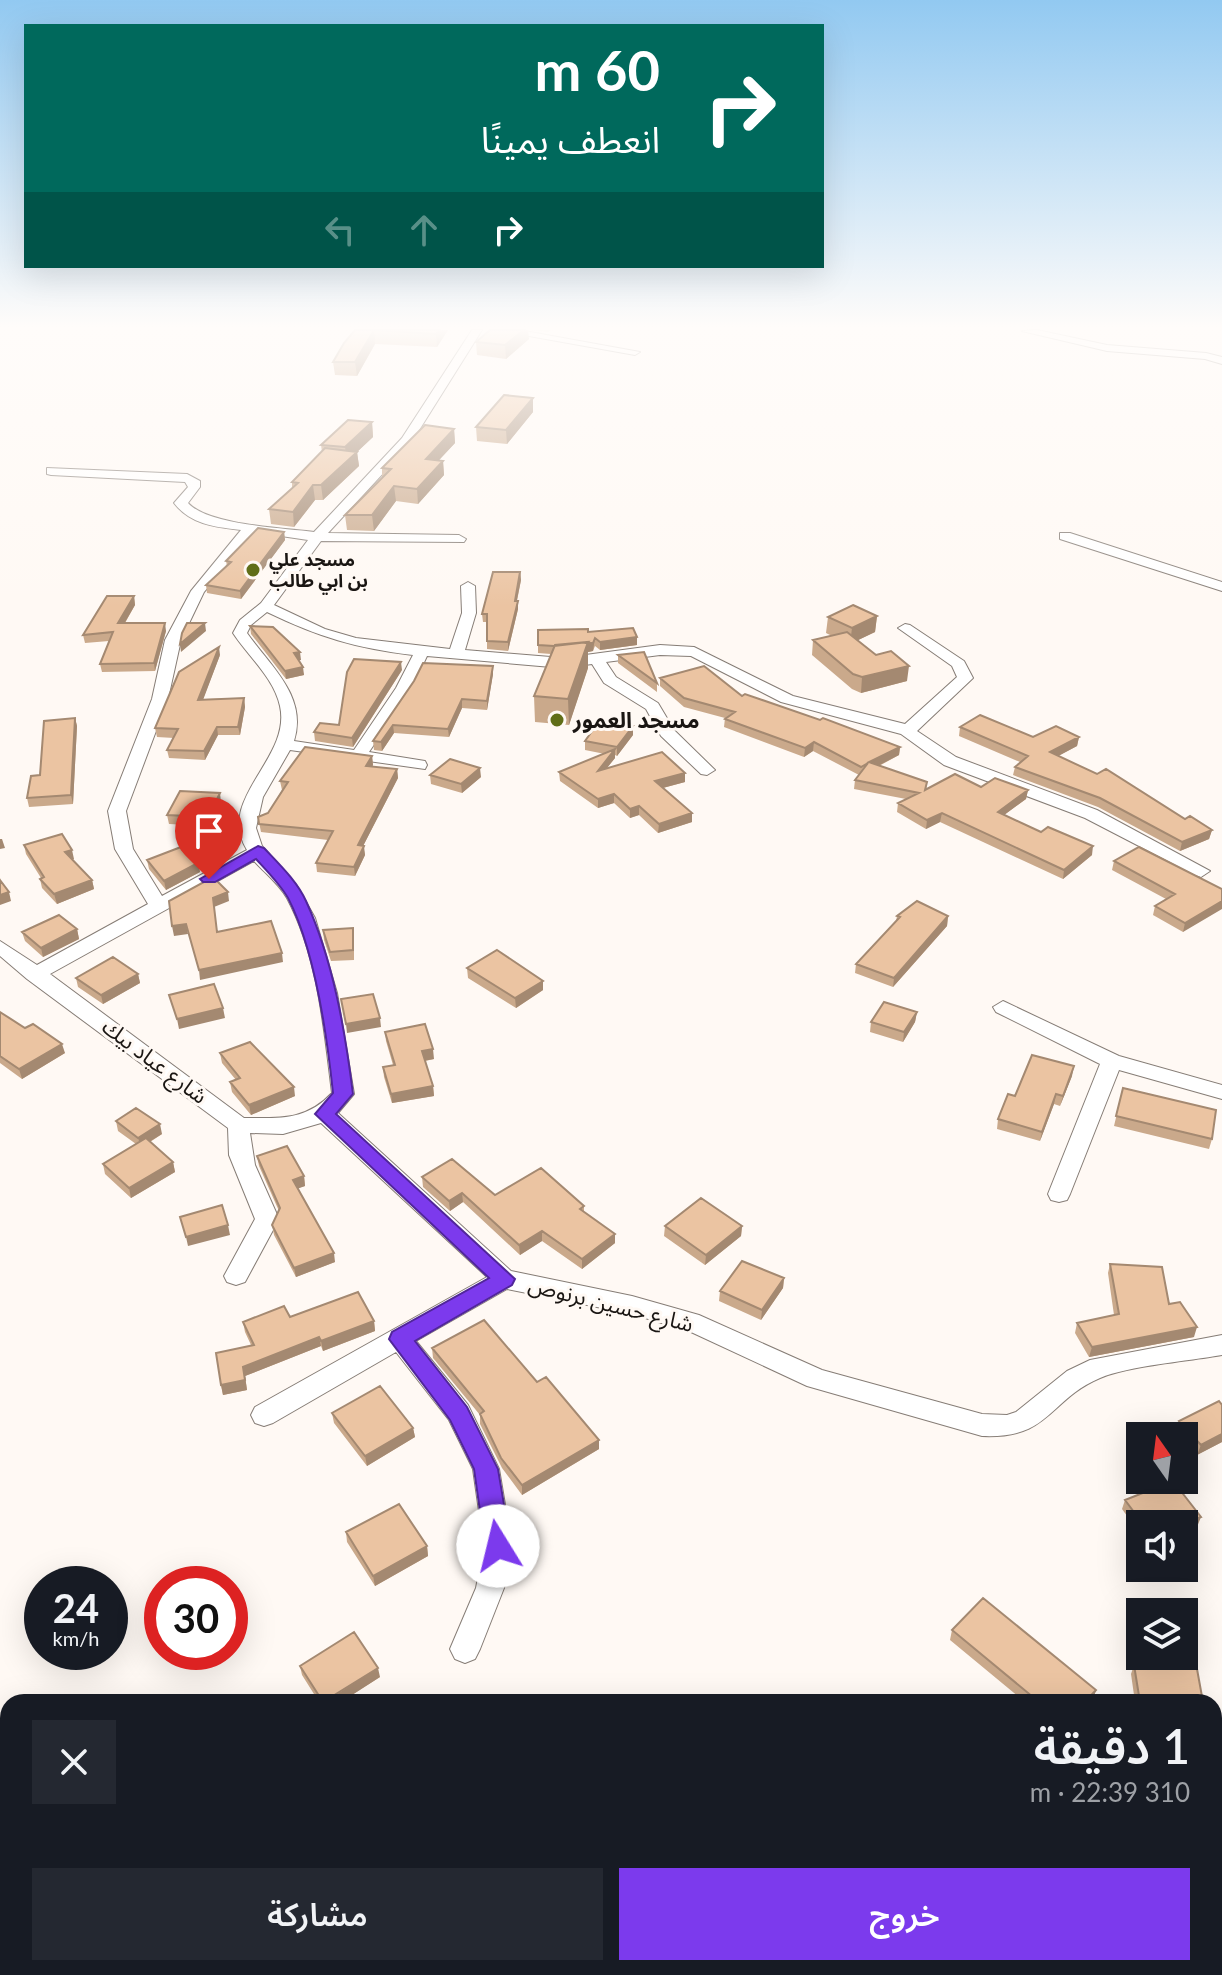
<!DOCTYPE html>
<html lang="ar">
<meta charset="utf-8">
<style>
body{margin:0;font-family:Lato,"Noto Sans Arabic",sans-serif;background:#242831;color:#f1f3f6;direction:rtl;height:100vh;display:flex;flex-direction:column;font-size:30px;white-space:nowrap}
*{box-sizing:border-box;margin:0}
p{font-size:26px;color:#9ea1a6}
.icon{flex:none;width:44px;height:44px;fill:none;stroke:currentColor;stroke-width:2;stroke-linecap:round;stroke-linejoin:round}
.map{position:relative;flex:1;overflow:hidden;direction:ltr}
.sheet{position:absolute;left:0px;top:1694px;width:1222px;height:282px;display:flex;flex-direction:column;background:#171b24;border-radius:24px 24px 0 0;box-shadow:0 8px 32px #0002;direction:rtl}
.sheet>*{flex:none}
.banner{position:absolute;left:24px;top:24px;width:800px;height:244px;border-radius:0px;box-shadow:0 8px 32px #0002;direction:rtl;background:#00695c;color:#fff;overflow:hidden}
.needle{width:52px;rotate:346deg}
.controls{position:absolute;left:1126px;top:1422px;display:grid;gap:16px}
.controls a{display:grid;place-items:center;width:72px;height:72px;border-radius:0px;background:#171b24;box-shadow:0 8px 32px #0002;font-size:40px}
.speed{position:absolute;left:24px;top:1566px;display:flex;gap:16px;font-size:40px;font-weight:700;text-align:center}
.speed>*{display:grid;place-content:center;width:104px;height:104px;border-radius:50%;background:#171b24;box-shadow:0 8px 32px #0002;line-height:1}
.speed small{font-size:20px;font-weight:400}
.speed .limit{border:12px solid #d22;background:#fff;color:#111}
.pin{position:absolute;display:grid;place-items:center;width:68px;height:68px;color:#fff;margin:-82px -34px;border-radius:50% 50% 50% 0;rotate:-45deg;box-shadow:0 0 8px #0007}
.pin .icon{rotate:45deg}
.me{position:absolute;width:88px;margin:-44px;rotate:351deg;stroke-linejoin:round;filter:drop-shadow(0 0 6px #0008)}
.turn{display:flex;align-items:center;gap:28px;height:168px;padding:0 32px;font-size:36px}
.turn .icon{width:104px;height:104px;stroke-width:2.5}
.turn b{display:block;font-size:56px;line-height:68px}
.lanes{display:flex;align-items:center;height:76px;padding:0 32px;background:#0003;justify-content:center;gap:40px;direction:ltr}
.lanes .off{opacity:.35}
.round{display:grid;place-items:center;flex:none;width:84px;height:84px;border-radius:0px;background:#242831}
.overview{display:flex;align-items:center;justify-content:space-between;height:136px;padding:0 32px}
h1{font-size:48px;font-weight:600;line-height:60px}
.button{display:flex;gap:16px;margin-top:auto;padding:16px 32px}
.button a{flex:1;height:92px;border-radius:0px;background:#7c3aed;color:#fff;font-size:32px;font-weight:600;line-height:92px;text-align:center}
.button a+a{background:#242831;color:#f1f3f6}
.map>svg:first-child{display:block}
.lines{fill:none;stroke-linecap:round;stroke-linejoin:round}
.street-casing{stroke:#867d76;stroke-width:2}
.street{fill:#fff;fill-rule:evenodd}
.wall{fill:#caa98b}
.shaded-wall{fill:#a48971}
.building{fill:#ebc4a2;stroke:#a48971;stroke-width:2}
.route{fill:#7c3aed;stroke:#51269a;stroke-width:2}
.poi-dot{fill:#606e18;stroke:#fff9f4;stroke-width:3}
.labels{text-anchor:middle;stroke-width:6;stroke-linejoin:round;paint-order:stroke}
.far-poi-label{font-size:18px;font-weight:bold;fill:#1a1613;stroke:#fff9f4;text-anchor:start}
.poi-label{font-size:22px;font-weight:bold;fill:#1a1613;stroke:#fff9f4;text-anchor:start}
.street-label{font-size:22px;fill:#1a1613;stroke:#fff9f4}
</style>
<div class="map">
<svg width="1222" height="1975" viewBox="0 0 1222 1975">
<rect width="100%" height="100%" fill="#fff9f4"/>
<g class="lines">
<!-- street casing -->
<g class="street-casing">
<path id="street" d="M472,330H482L411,443L328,533L459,535L466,539L464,542L321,541L274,605L325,629L356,638L450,649L462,613L461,586L468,582L475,586L476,613L465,650L563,658L660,645L694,647L793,696L905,724L957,677L952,666L898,628L905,624L910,625L964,661L973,678L917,731L956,757L1097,810L1210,871L1201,877L1195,875L1085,818L944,765L901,734L781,702L691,656L660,655L606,662L616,677L658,703L674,730L715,770L707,775L701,774L661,736L646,709L604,683L592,664L563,668L427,656L412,688L369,752L425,761L427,765L425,769L290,750L263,797L256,828L262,846L297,886L315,918L337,993L354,1094L338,1113L511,1271L632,1296L699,1315L822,1370L982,1414L1007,1415L1016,1412L1067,1371L1090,1360L1222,1335V1355C1189,1361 1128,1366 1100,1378C1048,1400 1051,1439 982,1436L807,1386L691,1332L632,1314L507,1289L416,1341L468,1405L499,1469L512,1546L504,1588L480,1649L475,1659L465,1663L455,1659L450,1649L476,1588L484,1546L473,1469L449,1420L396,1352L273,1423L264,1426L255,1423L251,1415L255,1407L487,1277L321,1123L283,1134L250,1133L255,1165L279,1219L245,1282L236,1285L227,1282L224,1276L255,1219L229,1155L228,1128L27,979L0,956V941L37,965L148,904L115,849L108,811L152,699L165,640L191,591L241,530C216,527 191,525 174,503L188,487L185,482L51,475L47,474V468L187,474L200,481V487L188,503C208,525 283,528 314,532L402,438ZM254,532L308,540L261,603L240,620L233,633C248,656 274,678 280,706C292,759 215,798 247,850L162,896L133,849L126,811L168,699L181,640L204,592ZM267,612C319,637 355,648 413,655L396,688L354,750L294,741C308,696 270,666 247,633L251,625ZM254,861C265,873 279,884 287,898C318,956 324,1029 332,1093C306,1121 280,1118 244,1118L50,974Z
M495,330H519L640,352L635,355Z
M1037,330L1107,345L1206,353L1222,357V364L1205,359L1107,351L1022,331Z
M1060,533H1070L1222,582V591L1060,539Z
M1003,1001L1119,1056L1222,1085V1099L1119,1070L1070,1194L1067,1200L1059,1202L1051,1200L1048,1194L1100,1064L996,1012L993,1007Z
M1214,1894L1222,1898V1942L1214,1938Z"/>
</g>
<!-- street -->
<use href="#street" class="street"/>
</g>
<!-- wall -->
<path class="wall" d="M355,330H448L437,347L375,344L357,376L335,375L333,362Z
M531,330H551L548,332Z
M529,339L506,359L477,355L476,342Z
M533,398V412L507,444L477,441L476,427Z
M372,422L373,437L357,452L359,466L323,500H315L294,527L271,524L269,509L292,488V482L322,452L321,445Z
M454,429L455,443L439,460L443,461L444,475L418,504L396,501L374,531L347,530L345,515L382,478V468Z
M284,532L285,540L241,599L207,593L206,585L227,566L226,561Z
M520,572L521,580L517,601L518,609L508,651L487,649V622H483L482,614Z
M134,596L135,605L125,623L166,631L155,671L102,672L100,664L109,641L85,643L83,635Z
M877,616L875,632L858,640L907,681L861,693L852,689L812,655L813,640L832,636L826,633L828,617Z
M250,626L301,660H299L304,675L286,679L251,634Z
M538,630L588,632L637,645L600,650L595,646L593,651L588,652V668L569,725L535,722L534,696L551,654L538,653Z
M220,655L203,699L244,698L245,707L240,735H218L205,760L169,758L167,750L174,738L157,737L155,728Z
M618,655L657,683V692L618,663Z
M402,670L353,747L315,741L314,732L339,725Z
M493,674L487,710L462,708L449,737L394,733L382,751L374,750L373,741L414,681Z
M660,678L742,696L900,747L899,755L879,766L927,782L926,790L981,787L1028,790L1026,799L1004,815L1092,855L1063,879L940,822L926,829L897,812L898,803L906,799L854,789L855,780L859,775L813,751L804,757L724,727L725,718L684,707L660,686Z
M75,718L77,726L73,804L29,807L27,798Z
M960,727L1033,737H1079L1077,746L1058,756L1185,819L1212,830L1209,839L1180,851L1098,807L1013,775L1015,767L1020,762L959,736Z
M633,735L617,756L615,755V758L607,768L685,773V782L663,788L692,822L658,833L639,815L630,818L614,803L598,808L560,781L559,772L605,754L585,750V741Z
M372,756L373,765L372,767L397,769L398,778L363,846L365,855L355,876L317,872L316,863L328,840L261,832L258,817L268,813L282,790L280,781Z
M430,775L481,777L462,793L431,784Z
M221,802L209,826L169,824L167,815Z
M24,845L74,859L72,860L92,880L94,889L57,904L42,888L40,879L41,878L26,854Z
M147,860L198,863L200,872L166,890L149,869Z
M1114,861L1222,889L1183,932L1153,915L1155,906L1166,899L1112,870Z
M897,916H948L947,926L893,987L855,973L856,964L896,921Z
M77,929L79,939L43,957L25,941L22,932Z
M323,930L354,937V960L331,961L324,940Z
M467,968L543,990L516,1008L468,978Z
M138,974L140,983L103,1004L78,987L76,978Z
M0,1012L65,1053L22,1079L0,1063Z
M917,1012L915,1022L903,1042L870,1032L871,1022Z
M385,1032L434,1059L425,1061L433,1086L434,1096L392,1103L384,1077L383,1067L393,1065L386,1041Z
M220,1053L295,1096L251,1115L232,1092L230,1082L236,1080L222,1063Z
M1072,1076L1060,1106L1054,1104L1040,1141L997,1129L998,1119L1015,1096Z
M1123,1088L1212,1139L1209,1149L1114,1126Z
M116,1121L162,1134L150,1142L173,1162L175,1172L131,1198L105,1174L103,1164L136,1144L118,1131Z
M257,1156L304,1176L305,1186L298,1188L335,1262L296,1277L274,1235L272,1225L279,1211L259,1166Z
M422,1177L495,1195L584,1206V1212L615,1234V1243L582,1269L542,1241L520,1255L463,1202L450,1211L423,1187Z
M665,1226H742L741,1236L705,1265L664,1236Z
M1110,1264L1169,1304L1194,1337L1089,1357L1075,1333L1077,1323L1114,1315L1108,1273Z
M784,1278L783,1288L761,1320L719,1301L720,1291Z
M290,1317L374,1321L375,1331L323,1351L321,1346L245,1376L247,1390L223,1395L221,1385L251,1345L245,1332L243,1322Z
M432,1348L537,1382L599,1440V1449L522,1495L502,1468L480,1424V1415L433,1358Z
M1222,1405V1442L1197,1455L1184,1440V1436H1180L1176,1431L1179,1421Z
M332,1413L413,1428L415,1437L367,1466L334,1423Z
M1125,1500L1197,1527L1184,1532V1524H1140V1534L1122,1509Z
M346,1532L427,1546L428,1556L375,1586L347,1542Z
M952,1630L1096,1690L1093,1699L1090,1702H1025L950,1640Z
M1134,1665L1203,1702H1135L1131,1674Z
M300,1666L380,1677L341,1702H319L302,1675Z"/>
<!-- shaded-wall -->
<path class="shaded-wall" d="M374,330L375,344L357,376L355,362Z
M439,330H448L437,347L436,334Z
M524,330H528L529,339L506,359L505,345Z
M533,398V412L507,444L506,430Z
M372,422L373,437L357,452L359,466L323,500L321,485L347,461L345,447Z
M454,429L455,443L427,473L426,459Z
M443,461L444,475L418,504L417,489Z
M313,485L315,500L294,527L293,512Z
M394,486L396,501L374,531L372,515Z
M284,532L285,540L241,599L240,591Z
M520,572L521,580L515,609V601Z
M134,596L135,605L120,631L118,623Z
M518,601V609L508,651V642Z
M877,616L875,632L850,644L852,628Z
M165,623L166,631L155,671L154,663Z
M205,623L206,631L181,652L180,644Z
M637,637V645L600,650V642Z
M595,638L593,651L588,652V668L569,725L568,699L563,655Z
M219,647L220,655L200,708L198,700Z
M300,652L301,660L295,661L294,653Z
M401,662L402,670L353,747L352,738Z
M493,666V674L487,710V701Z
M909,666L907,681L861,693L862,677Z
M303,667L304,675L286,679L285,671Z
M244,698L245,707L240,735L238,727Z
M462,699V708L449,737L448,729Z
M75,718L77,726L73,804L71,795Z
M393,725L394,733L382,751L381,742Z
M633,726V735L617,756V747Z
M217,727L218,735L205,760L204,751Z
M1079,737L1077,746L1049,761L1050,752Z
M814,742L813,751L804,757L805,748Z
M900,747L899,755L868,771L869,762Z
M615,749V758L598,779V771Z
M372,756L373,765L367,775L366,766Z
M480,768L481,777L462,793L461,784Z
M397,769L398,778L359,854L358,845Z
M685,773V782L655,790V781Z
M1028,790L1026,799L996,821L998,812Z
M220,793L221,802L209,826L208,817Z
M614,794V803L598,808V799Z
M639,806V815L630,818V809Z
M692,813V822L658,833L659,824Z
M942,813L940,822L926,829L927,820Z
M1212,830L1209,839L1180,851L1182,842Z
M0,839H2L5,848L0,849Z
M364,846L365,855L355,876L354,867Z
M1093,846L1092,855L1063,879L1064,870Z
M72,850L74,859L67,861L65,852Z
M198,863L200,872L166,890L164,881Z
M92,880L94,889L57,904L54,894Z
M9,892L11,901L0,905V895Z
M228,892L229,901L214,907L213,898Z
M1222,901V909L1183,932L1185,923Z
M948,916L947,926L893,987L894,978Z
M186,924L188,934L174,936L172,926Z
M77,929L79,939L43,957L41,948Z
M282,953L283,962L200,980L199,970Z
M138,974L140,983L103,1004L101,995Z
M543,981V990L516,1008L515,998Z
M223,1008L225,1018L179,1029L177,1019Z
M917,1012L915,1022L903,1042L904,1032Z
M380,1018L381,1027L347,1033L346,1024Z
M62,1044L65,1053L22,1079L19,1069Z
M433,1049L434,1059L423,1061L422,1051Z
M1074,1066L1072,1076L1060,1106L1063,1096Z
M433,1086L434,1096L392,1103L391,1094Z
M294,1087L295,1096L251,1115L249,1105Z
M1056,1094L1054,1104L1040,1141L1042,1132Z
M160,1124L162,1134L141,1147L138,1138Z
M173,1162L175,1172L131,1198L129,1188Z
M304,1176L305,1186L294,1190L293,1180Z
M462,1193L463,1202L450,1211L449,1201Z
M228,1225L230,1235L188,1246L186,1237Z
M742,1226L741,1236L705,1265L706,1255Z
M542,1231V1241L520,1255L519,1245Z
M615,1234V1243L582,1269V1259Z
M334,1253L335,1262L296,1277L294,1268Z
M784,1278L783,1288L761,1320L762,1310Z
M374,1321L375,1331L323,1351L321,1341Z
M1197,1327L1194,1337L1089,1357L1092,1347Z
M319,1337L321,1346L245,1376L247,1390L223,1395L221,1385L243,1367Z
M413,1428L415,1437L367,1466L365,1456Z
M1222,1434V1442L1197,1455L1201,1445Z
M599,1440V1449L522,1495V1485Z
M1201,1517L1197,1527L1184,1532V1524Z
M427,1546L428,1556L375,1586L373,1576Z
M378,1668L380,1677L341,1702H325Z
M1096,1690L1093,1699L1090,1702H1085Z"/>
<!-- building -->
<path class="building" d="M355,330H439L436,334L374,330L355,362H333L344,343Z
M490,330H524L505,345L476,342Z
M504,395L533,398L506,430L476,427Z
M348,420L372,422L345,447L321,445Z
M425,425L454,429L426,459L443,461L417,489L394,486L372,515H345L391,469L382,468Z
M325,448L357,452L321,485H313L293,512L269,509L298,483L292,482Z
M258,528L284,532L240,591L206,585L231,562L226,561Z
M493,572H520L515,601H518L508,642L487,641V614H482Z
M107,596H134L118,623H165L154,663L100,664L113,632L83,635Z
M853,605L877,616L852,628L828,617Z
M187,623H205L180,644L182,633Z
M250,626L273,627L300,652L294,653L303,667L285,671Z
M633,628L637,637L600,642L595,638L593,643H587L588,642L554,646L538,645V630L588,629V632Z
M847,632L876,655L891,651L909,666L862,677L853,674L813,640Z
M588,642L568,699L534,696L555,645Z
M219,647L198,700L244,698L238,727H217L204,751L167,750L178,729L155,728L179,672Z
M644,652L657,683L618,655Z
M354,659L401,662L352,738L314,732L320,723L339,725L347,672Z
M423,663L493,666L487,701L462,699L448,729L393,725L381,742L373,741L414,681Z
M704,666L742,696L745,694L820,720L823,718L900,747L869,762L927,782L925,790L955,774L981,787L995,778L1028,790L998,812L1041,832L1048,827L1093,846L1064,870L942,813L927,820L898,803L919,793L855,780L868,763L861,767L814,742L805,748L725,719L735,712L684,698L660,678Z
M980,715L1033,737L1056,726L1079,737L1050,752L1097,774L1106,769L1185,819L1190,816L1212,830L1182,842L1100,798L1015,767L1028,756L960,727Z
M75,718L71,795L27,798L31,776L40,775L44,721Z
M600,720L633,726L617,747L585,741Z
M305,747L372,756L366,766L397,769L358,845L364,846L354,867L316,863L333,831L259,824L258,817L268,813L288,782L280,781Z
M615,749L598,771L662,752L685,773L655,781L692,813L659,824L639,806L630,809L614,794L598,799L559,772Z
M450,759L480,768L461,784L430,775Z
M180,791L220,793L208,817L167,815Z
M62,834L72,850L65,852L92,880L54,894L40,879L44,877L24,845Z
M181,847L198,863L164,881L147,860Z
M1139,847L1222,889V901L1185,923L1155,906L1175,894L1114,861Z
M213,877L228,892L213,898L217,932L271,921L282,953L199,970L186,924L172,926L169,901Z
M0,880L9,892L0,895Z
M917,901L948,916L894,978L856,964L900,917L897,916Z
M59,915L77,929L41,948L22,932Z
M353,928V950L330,952L323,930Z
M497,950L543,981L515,998L467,968Z
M113,957L138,974L101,995L76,978Z
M214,984L223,1008L177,1019L169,995Z
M373,994L380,1018L346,1024L341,999Z
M884,1002L917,1012L904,1032L871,1022Z
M0,1012L25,1028L33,1024L62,1044L19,1069L0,1056Z
M425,1024L433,1049L422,1051L433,1086L391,1094L383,1067L395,1065L385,1032Z
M250,1042L294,1087L249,1105L230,1082L240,1078L220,1053Z
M1032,1055L1074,1066L1063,1096L1056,1094L1042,1132L998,1119L1008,1094L1015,1096Z
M1123,1088L1216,1110L1212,1139L1116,1116Z
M136,1108L160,1124L138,1138L116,1121Z
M146,1138L173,1162L129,1188L103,1164Z
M287,1146L304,1176L293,1180L334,1253L294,1268L272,1225L280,1208L257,1156Z
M452,1159L495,1195L541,1168L584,1206L580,1209L615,1234L582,1259L542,1231L519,1245L462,1193L449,1201L422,1177Z
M701,1198L742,1226L706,1255L665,1226Z
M222,1205L228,1225L186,1237L180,1217Z
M742,1261L784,1278L762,1310L720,1291Z
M1110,1264L1162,1267L1169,1304L1180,1302L1197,1327L1092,1347L1077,1323L1119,1314Z
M358,1292L374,1321L321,1341L319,1337L243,1367L245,1380L221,1385L216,1353L254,1345L243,1322L284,1306L290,1317Z
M484,1320L537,1382L546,1377L599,1440L522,1485L501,1458L480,1414L484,1411L432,1348Z
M380,1386L413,1428L365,1456L332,1413Z
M1219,1401L1222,1405V1434L1201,1445L1179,1421Z
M1173,1481L1201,1517L1182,1524H1143L1125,1500Z
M399,1504L427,1546L373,1576L346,1532Z
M983,1598L1096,1690L1085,1702H1039L952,1630Z
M354,1632L378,1668L323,1702L300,1666Z
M1134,1665L1197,1669L1203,1702H1140Z"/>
<!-- sky -->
<linearGradient id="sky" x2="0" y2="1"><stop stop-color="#92c9f1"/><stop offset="0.54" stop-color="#fffcfa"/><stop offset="1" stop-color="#fffcfa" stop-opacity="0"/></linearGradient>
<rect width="1222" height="606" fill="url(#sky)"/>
<!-- route -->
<path class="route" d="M258,846L264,848C279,864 297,881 306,901C333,960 345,1030 353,1094L336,1114L515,1279L512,1285L415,1341L467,1407L498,1469L511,1546L507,1554L498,1557L489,1554L485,1546L474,1469L450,1420L389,1339L392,1332L489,1278L315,1114L333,1093C327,1036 314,948 288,898C280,884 267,871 256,859L215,882H203L200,879Z"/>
<!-- markers -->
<g class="poi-dot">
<circle cx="253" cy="570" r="8"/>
<circle cx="557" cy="720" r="8"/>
</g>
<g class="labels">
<!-- far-poi labels -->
<g class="far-poi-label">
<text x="269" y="566">مسجد علي<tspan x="269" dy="21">بن ابي طالب</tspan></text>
</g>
<!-- poi labels -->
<g class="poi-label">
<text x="573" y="728">مسجد العمور</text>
</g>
<!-- street labels -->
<g class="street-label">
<text transform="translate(155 1061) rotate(37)" y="8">شارع عياد بيك</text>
<text transform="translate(611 1304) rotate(14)" y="8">شارع حسين برنوص</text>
</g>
</g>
</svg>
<div class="controls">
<a><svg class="needle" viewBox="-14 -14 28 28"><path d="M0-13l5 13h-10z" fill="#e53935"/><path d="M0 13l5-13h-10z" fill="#9ea1a6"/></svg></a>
<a><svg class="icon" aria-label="sound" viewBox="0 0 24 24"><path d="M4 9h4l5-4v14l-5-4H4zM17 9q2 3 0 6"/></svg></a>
<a><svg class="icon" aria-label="layers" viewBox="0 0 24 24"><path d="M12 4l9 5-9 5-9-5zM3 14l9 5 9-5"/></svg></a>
</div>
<div class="speed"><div>24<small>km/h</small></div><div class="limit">30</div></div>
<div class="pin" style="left:209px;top:879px;background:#d93025"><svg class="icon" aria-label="arrive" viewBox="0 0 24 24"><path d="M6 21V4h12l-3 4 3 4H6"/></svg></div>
<svg class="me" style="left:498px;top:1546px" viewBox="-20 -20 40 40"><circle r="19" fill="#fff"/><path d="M0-13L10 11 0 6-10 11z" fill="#7c3aed"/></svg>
<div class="banner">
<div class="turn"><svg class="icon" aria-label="right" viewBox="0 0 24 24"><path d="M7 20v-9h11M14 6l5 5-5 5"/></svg><div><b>60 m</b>انعطف يمينًا</div></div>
<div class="lanes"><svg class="icon off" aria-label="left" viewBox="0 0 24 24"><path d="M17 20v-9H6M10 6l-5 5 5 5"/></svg><svg class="icon off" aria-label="ahead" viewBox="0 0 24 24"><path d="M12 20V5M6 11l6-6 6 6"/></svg><svg class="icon" aria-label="right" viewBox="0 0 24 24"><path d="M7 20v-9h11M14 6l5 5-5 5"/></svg></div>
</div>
<section class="sheet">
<div class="overview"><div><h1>1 دقيقة</h1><p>310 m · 22:39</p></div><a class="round"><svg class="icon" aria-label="close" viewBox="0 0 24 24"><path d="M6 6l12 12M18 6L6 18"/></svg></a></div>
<div class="button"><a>خروج</a><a>مشاركة</a></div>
</section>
</div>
